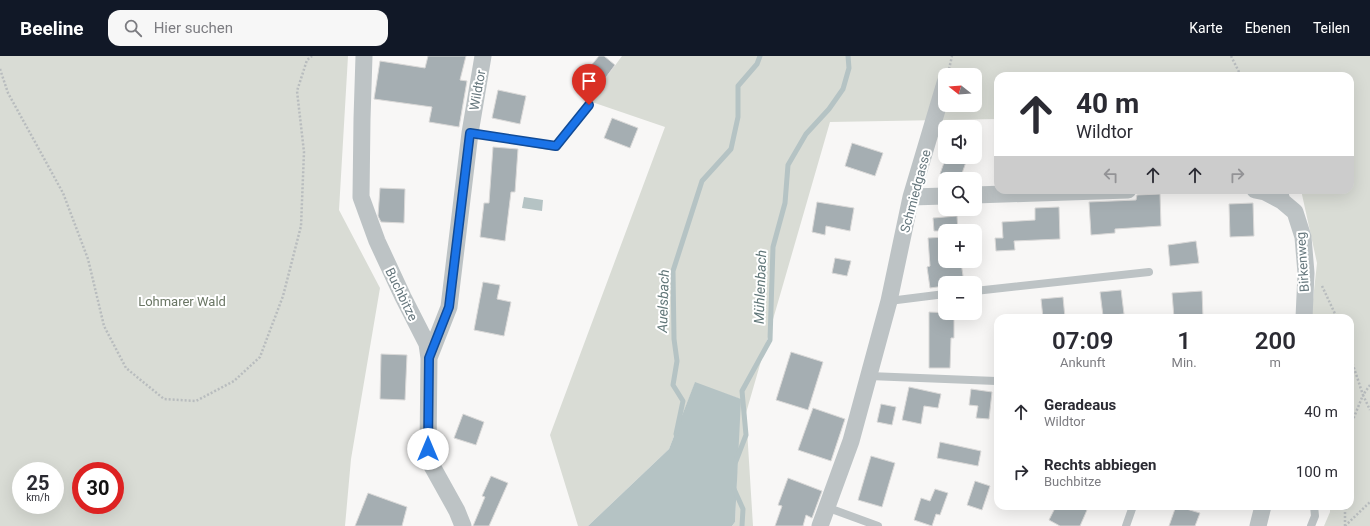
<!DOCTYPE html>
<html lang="de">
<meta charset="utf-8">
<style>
body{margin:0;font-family:Roboto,sans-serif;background:#f7f7f7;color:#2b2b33;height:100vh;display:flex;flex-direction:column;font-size:15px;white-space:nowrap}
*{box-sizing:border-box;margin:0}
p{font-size:13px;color:#7c7c81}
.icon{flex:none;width:22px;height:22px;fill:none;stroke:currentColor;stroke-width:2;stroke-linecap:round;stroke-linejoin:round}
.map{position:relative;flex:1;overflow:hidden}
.details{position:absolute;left:994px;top:258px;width:360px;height:196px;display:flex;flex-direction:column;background:#fff;border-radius:12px;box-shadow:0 4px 16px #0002}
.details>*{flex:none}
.top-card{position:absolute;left:994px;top:16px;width:360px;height:122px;border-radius:12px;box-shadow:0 4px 16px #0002;background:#fff;color:#2b2b33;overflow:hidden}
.needle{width:26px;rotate:287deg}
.buttons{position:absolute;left:938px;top:12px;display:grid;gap:8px}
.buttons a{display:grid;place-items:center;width:44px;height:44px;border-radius:8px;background:#fff;box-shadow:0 4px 16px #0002;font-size:20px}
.speed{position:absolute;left:12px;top:406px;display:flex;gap:8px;font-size:20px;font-weight:700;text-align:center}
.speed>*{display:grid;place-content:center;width:52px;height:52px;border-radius:50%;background:#fff;box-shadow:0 4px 16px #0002;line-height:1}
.speed small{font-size:10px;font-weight:400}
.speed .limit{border:6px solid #d22;background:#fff;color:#111}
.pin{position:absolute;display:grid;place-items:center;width:34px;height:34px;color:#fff;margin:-41px -17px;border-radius:50% 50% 50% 0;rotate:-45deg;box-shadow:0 0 4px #0007}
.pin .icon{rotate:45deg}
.me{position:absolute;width:44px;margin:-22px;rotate:0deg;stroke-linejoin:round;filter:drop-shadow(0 0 3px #0008)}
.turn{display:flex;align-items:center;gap:14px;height:84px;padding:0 16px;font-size:18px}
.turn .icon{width:52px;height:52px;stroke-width:2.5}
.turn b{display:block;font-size:28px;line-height:34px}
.lanes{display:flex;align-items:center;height:38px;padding:0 16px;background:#0003;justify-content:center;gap:20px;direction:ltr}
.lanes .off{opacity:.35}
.eta{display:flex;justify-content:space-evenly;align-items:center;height:68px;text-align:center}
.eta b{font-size:24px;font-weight:600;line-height:28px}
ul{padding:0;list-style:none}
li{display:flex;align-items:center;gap:12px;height:60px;padding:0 16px}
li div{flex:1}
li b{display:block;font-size:15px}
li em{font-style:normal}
header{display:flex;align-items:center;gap:24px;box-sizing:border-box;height:56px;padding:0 20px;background:#111827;color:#fff}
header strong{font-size:19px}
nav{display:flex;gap:22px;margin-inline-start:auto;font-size:14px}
.search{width:280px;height:36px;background:#f7f7f7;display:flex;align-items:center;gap:10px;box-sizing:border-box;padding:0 14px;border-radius:12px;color:#7c7c81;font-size:15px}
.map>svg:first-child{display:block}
.green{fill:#d9dcd5;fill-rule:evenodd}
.water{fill:#b5c3c4}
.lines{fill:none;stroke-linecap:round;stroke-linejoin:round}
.stream{stroke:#b5c3c4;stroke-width:5}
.building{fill:#a5aeb2;stroke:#dad9d8}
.path{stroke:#b8bcbe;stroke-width:2.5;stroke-dasharray:2 2;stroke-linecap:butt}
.service{stroke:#bdc3c5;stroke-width:8}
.minor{stroke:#bdc3c5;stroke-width:17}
.route-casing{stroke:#114b97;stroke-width:10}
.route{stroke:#1a73e8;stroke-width:7}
.labels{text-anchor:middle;stroke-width:4;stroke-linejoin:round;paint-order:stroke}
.street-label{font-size:13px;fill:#66777d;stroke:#fff}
.park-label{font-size:13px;fill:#6a7664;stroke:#fff}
.water-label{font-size:14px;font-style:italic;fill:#607678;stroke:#fff}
</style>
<header>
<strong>Beeline</strong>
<div class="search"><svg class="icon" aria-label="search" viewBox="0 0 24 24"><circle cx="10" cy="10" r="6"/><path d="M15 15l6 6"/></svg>Hier suchen</div>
<nav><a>Karte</a><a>Ebenen</a><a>Teilen</a></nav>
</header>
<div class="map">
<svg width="1370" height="470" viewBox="0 0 1370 470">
<rect width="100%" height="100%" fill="#f8f7f6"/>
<!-- green -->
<path class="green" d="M0,0H348L339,154L380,232L351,403L345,470H0ZM21,415H55V449H21ZM81,415H115V449H81Z
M622,0H1370V470H1324L1330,456V450H1350V262H1311L1317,207L1301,134H1350V20H998V63L830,66L746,357L753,470H732L735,466L740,343L695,327L669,393L588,470H578L550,379L665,71L589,45ZM945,19H975V49H945Z"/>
<!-- water -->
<path class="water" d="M524,141L543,144L542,155L522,152Z
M695,326L741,343L735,466L732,470H588L669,393Z"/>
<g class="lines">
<!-- stream -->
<path class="stream" d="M676,378L683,345L673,329L677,305L674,283L673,215L702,125L731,93L738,61V30L757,8L760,0
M736,405L746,379L742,335L770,284L773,191L785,147L788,109L806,78L829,53L843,33L849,12L848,0
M734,433L743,453L742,470"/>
</g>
<!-- building -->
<path class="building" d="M428,0H466L460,24L467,25L459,71L429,66L432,51L374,43L380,5L425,12Z
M599,0H604L615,9L604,24L589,12Z
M498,34L526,40L520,68L492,62Z
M612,62L638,72L630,92L604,82Z
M852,87L883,97L875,120L845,110Z
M493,91L518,93L515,136H511L505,185L480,181L484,147H489Z
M946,101L966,106L960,123H954L940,118Z
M380,132L405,133L404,167L381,166L378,160Z
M1160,138L1161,170L1115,173V177L1091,179L1089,146L1136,144L1137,139Z
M817,146L854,152L850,175L826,170L825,179L812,176Z
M1253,147L1254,180L1230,181L1229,148Z
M1059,151L1060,183L1014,185L1015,194L996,195L995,182H1003L1002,166L1035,164V152Z
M957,160L958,175H934L933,162Z
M945,181V208L961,206L964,227H945V230L930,232L927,211L930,210L928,182Z
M1196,185L1199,207L1170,210L1168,189Z
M835,202L851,205L847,220L832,217Z
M483,226L500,229L497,243L511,246L504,280L474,274Z
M1121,234L1124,258L1103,260L1100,236Z
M1202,235L1203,262H1174L1172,237Z
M1063,241L1065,262H1043L1041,243Z
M929,256L954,257V282H951L950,312H929Z
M791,296L823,306L808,354L776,344Z
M381,298L407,299L405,344L380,343Z
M909,331L941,338L938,352L924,350L921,368L902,364Z
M971,333L992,336L989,363L976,362L978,350L969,349Z
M881,348L896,351L892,369L877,366Z
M813,352L845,363L831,405L798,394Z
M463,358L484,366L476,389L454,382Z
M940,386L981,395L978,410L937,402Z
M871,400L895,407L882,451L858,444Z
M491,420L508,427L489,470H473L485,441L482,440Z
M788,422L822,435L812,462L806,459L803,470H775L782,450L778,449Z
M975,425L990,430L982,454L967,449Z
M935,433L948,437L940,459L936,458L932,470L914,464L921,442L930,445Z
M368,437L407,451L402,470H355Z
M1056,450H1078L1087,454L1080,470H1060L1049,464Z
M1176,450L1200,457L1195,470H1169Z"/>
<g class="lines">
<!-- path -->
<path class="path" d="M1231,0L1241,20
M0,13L8,37L63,137L88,203L104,270L126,312L164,343L196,345L234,325L260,301L283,240L301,170L304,96L297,35L307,4L312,0
M949,13L952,0
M1322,230L1337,262
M1350,300L1363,339L1350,371
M1370,329L1363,339L1370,354
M1345,470L1370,446
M1345,470V450"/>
<!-- service -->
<path class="service" d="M470,77L556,91L589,49
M975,235L1149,216
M889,245L945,238
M869,320L996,325
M826,451L878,470
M1126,470L1133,450
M1311,470L1315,460L1314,450"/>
<!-- minor -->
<path class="minor" d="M364,0L362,63L361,141L377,185L403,241L427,288L429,302L428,393L432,410L457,455L463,470
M1255,134L1265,136L1282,145
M1279,134L1282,145L1295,156L1303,181L1306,217L1304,262
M975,139L1128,134
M911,141L945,140
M429,302L449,251L470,77L483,0
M820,470L851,385L889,245L911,141L945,27
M1258,470L1263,450"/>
</g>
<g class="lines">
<!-- route casing -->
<g class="route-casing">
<path id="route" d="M428,393L429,302L449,251L470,77L556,90L589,49"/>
</g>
<!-- route -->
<use href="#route" class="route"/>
</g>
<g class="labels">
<!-- street labels -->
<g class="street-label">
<text transform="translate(477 34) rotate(-80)" y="5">Wildtor</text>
<text transform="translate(915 135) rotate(-75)" y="5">Schmiedgasse</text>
<text transform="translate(1302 206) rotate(-94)" y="5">Birkenweg</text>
<text transform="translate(402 238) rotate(64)" y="5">Buchbitze</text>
</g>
<!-- park labels -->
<g class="park-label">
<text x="182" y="250">Lohmarer Wald</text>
</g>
<!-- water labels -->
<g class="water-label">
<text transform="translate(760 231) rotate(-88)" y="5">Mühlenbach</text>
<text transform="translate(663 245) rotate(-88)" y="5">Auelsbach</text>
</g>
</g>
</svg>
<div class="buttons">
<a><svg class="needle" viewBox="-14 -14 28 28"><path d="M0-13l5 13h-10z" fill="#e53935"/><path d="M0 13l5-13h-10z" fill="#7c7c81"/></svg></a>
<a><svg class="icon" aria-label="sound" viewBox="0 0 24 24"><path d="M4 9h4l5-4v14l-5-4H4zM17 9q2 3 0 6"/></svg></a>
<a><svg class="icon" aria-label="search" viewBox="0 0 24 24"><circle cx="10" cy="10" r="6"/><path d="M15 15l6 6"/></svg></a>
<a>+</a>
<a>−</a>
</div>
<div class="speed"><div>25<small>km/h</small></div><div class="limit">30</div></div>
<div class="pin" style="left:589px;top:49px;background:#d93025"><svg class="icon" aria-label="arrive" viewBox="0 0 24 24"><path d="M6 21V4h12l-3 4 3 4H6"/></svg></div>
<svg class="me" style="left:428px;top:393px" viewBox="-20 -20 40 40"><circle r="19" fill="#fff"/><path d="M0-13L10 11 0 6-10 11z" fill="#1a73e8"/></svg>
<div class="top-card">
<div class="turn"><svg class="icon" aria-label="ahead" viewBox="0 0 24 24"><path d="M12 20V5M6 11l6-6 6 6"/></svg><div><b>40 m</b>Wildtor</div></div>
<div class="lanes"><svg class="icon off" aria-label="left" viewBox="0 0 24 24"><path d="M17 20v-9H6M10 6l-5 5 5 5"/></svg><svg class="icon" aria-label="ahead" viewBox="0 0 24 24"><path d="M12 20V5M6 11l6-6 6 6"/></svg><svg class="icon" aria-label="ahead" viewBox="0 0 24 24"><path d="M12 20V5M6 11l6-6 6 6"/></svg><svg class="icon off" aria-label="right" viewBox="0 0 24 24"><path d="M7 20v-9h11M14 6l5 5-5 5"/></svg></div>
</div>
<section class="details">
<div class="eta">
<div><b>07:09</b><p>Ankunft</p></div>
<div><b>1</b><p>Min.</p></div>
<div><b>200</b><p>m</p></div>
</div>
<ul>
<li><svg class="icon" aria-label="ahead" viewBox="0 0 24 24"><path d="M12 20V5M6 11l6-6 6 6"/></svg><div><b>Geradeaus</b><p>Wildtor</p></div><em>40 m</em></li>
<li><svg class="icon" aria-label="right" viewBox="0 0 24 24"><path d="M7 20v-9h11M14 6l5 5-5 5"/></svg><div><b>Rechts abbiegen</b><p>Buchbitze</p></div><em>100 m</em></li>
</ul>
</section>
</div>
